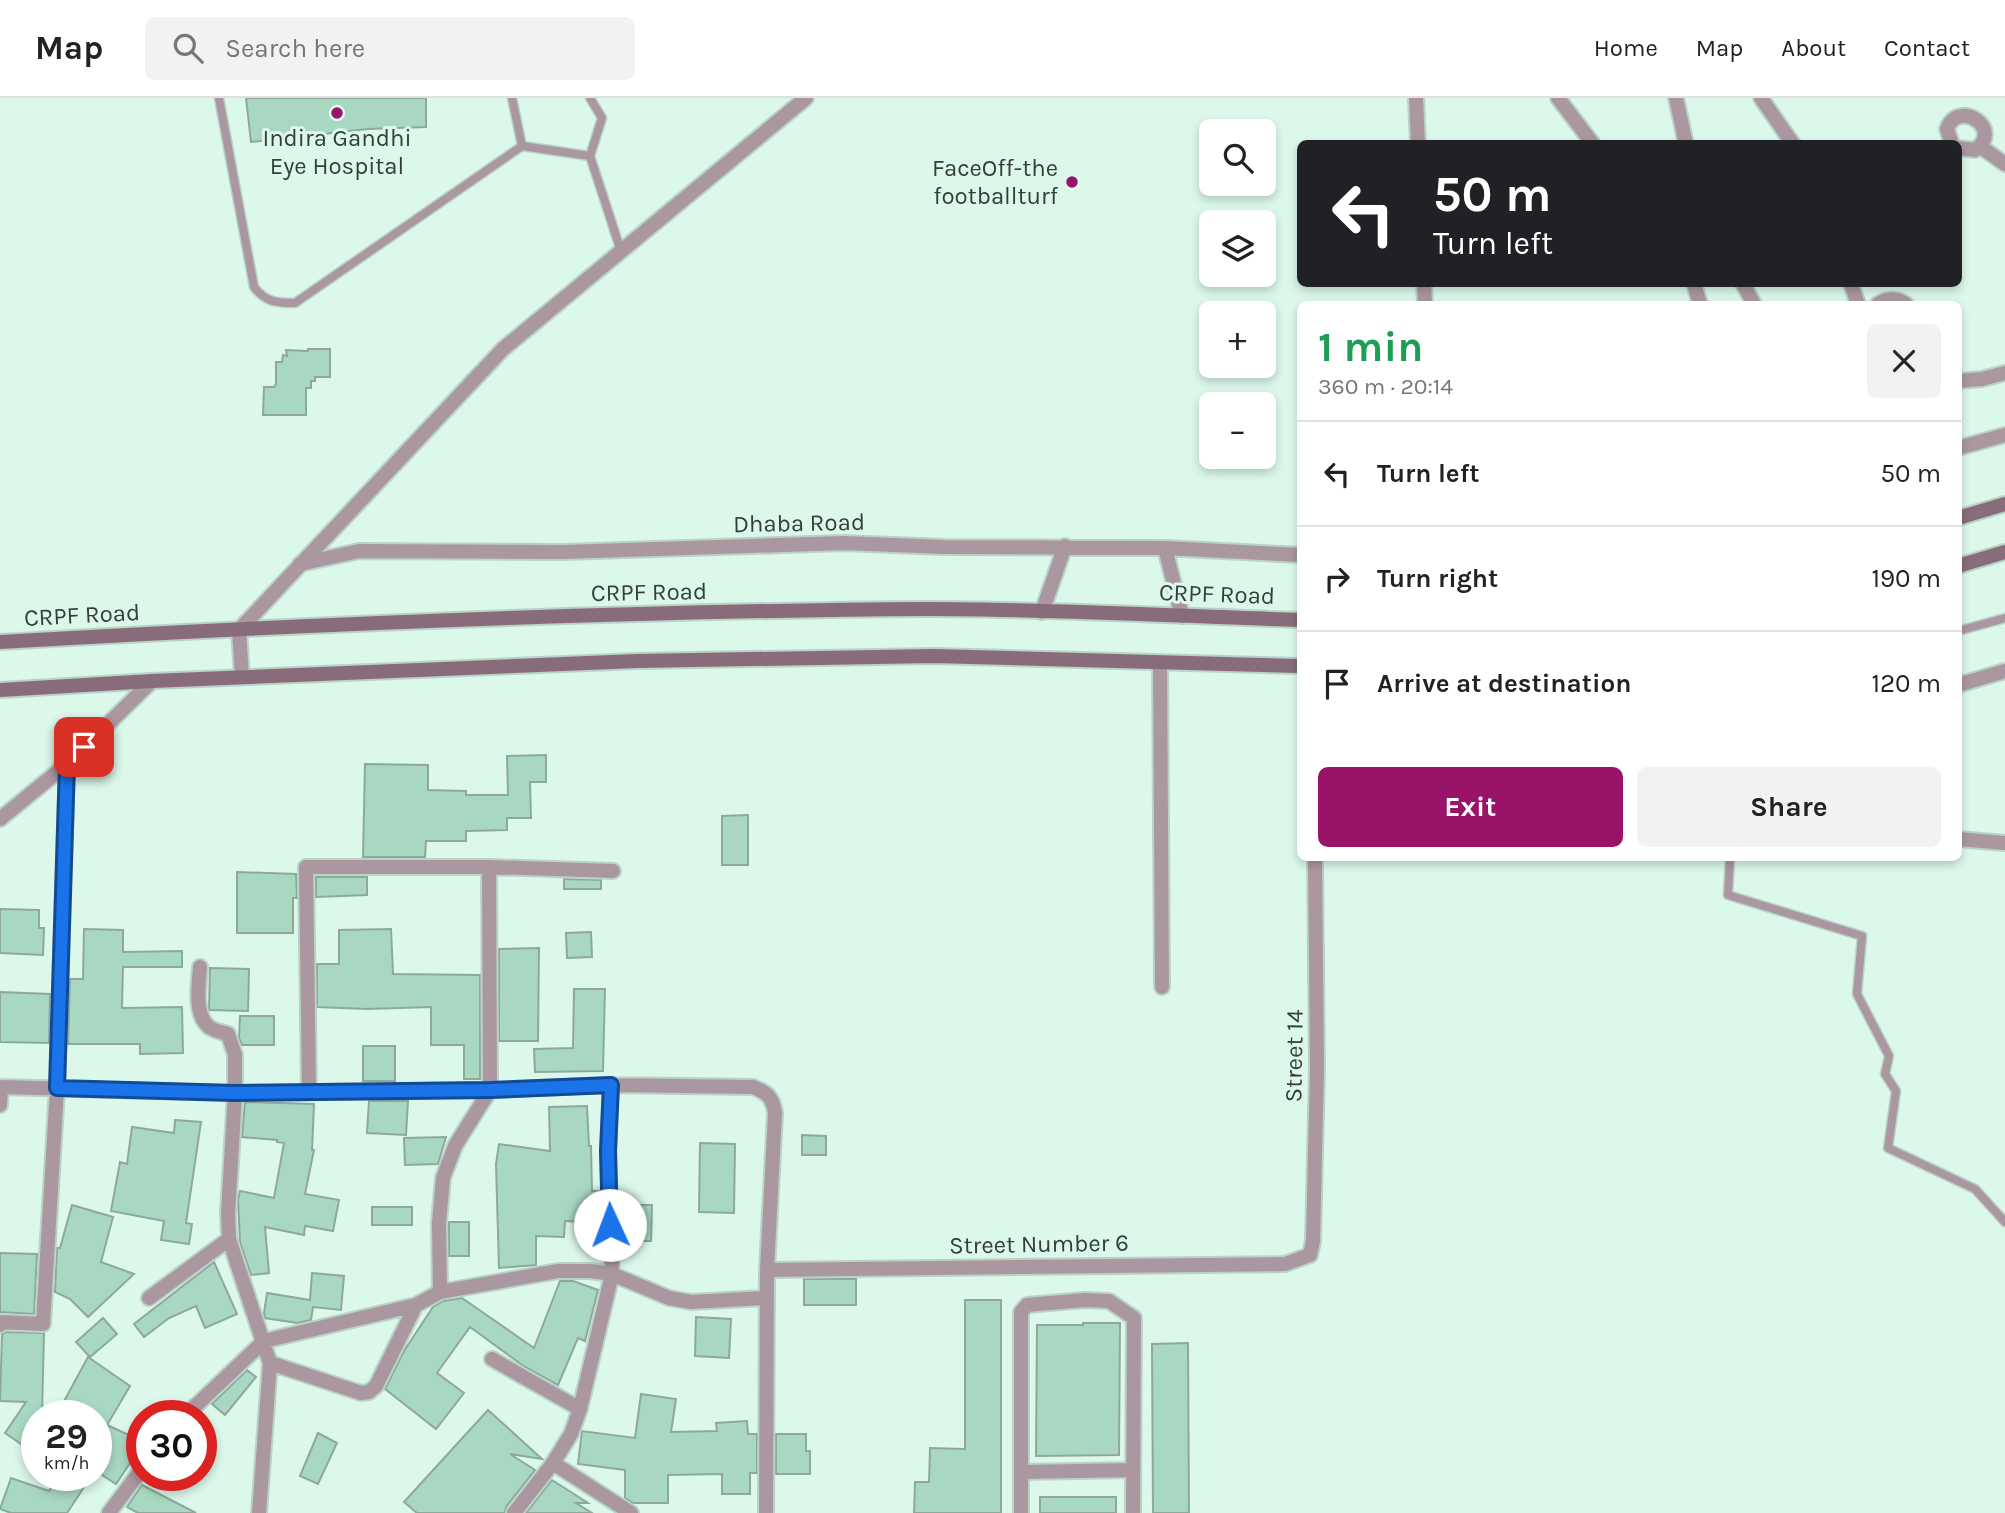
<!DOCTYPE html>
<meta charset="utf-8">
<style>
body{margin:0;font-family:Karla,sans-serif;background:#f2f2f2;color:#222;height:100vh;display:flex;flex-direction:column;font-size:26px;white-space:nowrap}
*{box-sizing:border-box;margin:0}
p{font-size:23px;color:#767676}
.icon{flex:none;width:38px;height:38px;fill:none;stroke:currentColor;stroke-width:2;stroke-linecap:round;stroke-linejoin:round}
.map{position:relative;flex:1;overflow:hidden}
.details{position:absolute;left:1297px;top:203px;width:665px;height:560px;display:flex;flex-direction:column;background:#fff;border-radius:10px;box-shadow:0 4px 10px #0003}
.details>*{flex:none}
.hud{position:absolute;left:1297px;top:42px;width:665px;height:147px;border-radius:10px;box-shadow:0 4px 10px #0003;background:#202124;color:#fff;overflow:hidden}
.fabs{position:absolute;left:1199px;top:21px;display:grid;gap:14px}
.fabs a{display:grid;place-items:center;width:77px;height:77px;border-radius:10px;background:#fff;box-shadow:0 4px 10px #0003;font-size:35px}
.speed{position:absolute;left:21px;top:1302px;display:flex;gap:14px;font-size:35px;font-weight:700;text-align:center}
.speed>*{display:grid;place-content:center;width:91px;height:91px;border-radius:50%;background:#fff;box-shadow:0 4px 10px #0003;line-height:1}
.speed small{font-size:18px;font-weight:400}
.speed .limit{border:10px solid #d22;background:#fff;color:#111}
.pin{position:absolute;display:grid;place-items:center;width:60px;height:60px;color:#fff;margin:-30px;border-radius:14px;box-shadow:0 4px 10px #0006}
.me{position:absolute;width:77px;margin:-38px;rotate:358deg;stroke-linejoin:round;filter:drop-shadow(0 0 5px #0008)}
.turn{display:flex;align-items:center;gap:24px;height:147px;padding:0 21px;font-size:32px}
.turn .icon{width:91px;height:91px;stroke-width:2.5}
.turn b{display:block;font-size:49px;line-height:60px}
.round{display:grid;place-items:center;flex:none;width:74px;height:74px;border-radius:10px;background:#f2f2f2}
.headline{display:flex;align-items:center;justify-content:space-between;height:119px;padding:0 21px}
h1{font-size:42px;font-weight:700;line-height:52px;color:#1e9e55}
.button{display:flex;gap:14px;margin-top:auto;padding:14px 21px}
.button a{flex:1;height:80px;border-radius:10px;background:#991469;color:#fff;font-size:28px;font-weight:700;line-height:80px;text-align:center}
.button a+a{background:#f2f2f2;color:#222}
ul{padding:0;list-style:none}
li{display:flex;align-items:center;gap:21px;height:105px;padding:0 21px;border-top:2px solid #e0e0e0}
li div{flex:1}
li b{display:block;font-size:26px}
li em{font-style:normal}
header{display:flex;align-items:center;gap:42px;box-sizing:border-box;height:98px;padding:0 35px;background:#fff;border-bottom:2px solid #e0e0e0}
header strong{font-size:33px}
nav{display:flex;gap:38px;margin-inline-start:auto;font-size:24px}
.search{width:490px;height:63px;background:#f2f2f2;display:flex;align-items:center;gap:18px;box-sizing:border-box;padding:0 24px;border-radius:10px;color:#767676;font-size:26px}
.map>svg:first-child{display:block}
.building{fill:#a8d8c2;stroke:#8ea89c;stroke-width:2}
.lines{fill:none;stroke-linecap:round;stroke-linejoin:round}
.lane-casing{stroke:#bad3c8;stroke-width:11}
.street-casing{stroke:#bad3c8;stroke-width:18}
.secondary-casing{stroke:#bad3c8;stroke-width:18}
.lane{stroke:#ab97a0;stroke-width:8}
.street{stroke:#ab97a0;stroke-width:14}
.secondary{stroke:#886c7a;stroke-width:14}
.route-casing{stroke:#114b97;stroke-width:18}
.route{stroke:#1a73e8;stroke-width:12}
.poi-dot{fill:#991469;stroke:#dcf8eb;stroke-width:2.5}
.labels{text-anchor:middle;stroke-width:6;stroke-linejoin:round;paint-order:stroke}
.poi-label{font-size:24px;fill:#343f3a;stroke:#dcf8eb}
.street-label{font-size:24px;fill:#343f3a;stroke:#dcf8eb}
</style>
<header>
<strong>Map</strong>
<div class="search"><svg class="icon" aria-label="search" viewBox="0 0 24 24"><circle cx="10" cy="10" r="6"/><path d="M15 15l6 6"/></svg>Search here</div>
<nav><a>Home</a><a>Map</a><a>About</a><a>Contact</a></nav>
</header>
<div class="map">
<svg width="2005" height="1415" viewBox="0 0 2005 1415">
<rect width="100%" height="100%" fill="#dcf8eb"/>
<!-- building -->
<path class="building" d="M246,0H426V29L368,31L251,44Z
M308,251H330V279H315V283H311V290H306V317H263L264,289H274L276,286V264H282L283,257L287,258L286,252L308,253Z
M546,657V684H530L531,720H507V732L466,733V743H426L425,759H363L365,666L428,667V692L466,693V697H508L507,658Z
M748,717V767H722V718Z
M237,774L296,776L297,800H293V835H237Z
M316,779H367V797L316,799Z
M564,781L601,782V791H564Z
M0,811L39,812V830H44L43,857L0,855Z
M84,831L123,832V854L182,853V869H123L122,910L182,909L183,955L140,956V946H68L70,881H83Z
M391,831L393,876L480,877V981H464V947H431V909L367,911L317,909V866H339V832Z
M591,834L592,859L567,860L566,835Z
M539,850L538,943H499V851Z
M210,870L249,871L248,913L209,912Z
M574,891H605L603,973L535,974L534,951L573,950Z
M0,894L50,896L49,945L0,944Z
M240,918H274V947H242L239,940Z
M363,948H395V983H363Z
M369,1003H408L406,1037L367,1035Z
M245,1004L314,1006L312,1052H314L305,1096L339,1102L333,1133L305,1128L304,1137L265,1129L269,1175L251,1177L240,1144L238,1101L240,1093L274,1100L284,1045L277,1044V1042L242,1039Z
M587,1008L589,1048H591L592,1093H599L601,1125L565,1123L564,1139L536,1138V1167L499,1170L496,1066L499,1046L550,1053L549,1009Z
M175,1022L201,1024L186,1125L192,1126L189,1146L161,1142L164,1123L111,1113L120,1064L127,1066L132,1029L174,1035Z
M802,1037L826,1038V1057H802Z
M446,1039L438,1066L405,1067L404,1040Z
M700,1045L735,1046L734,1115L699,1114Z
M72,1107L113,1119L101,1164L134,1176L88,1219L70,1201L55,1194L57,1150H60Z
M619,1107H652L651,1143H621Z
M372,1109H412V1127H372Z
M449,1124H469V1158H449Z
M0,1155L37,1156L34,1216L0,1214Z
M214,1164L237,1216L205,1230L196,1208L169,1220L144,1239L134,1226Z
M312,1175L344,1178L341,1212L313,1209L311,1222L297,1225L265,1220L264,1215L267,1195L310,1202Z
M804,1181H856V1207H804Z
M560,1183H573L598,1192L585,1243L578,1240L558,1287L522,1267L470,1229L437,1275L464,1295L436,1331L385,1291L404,1253L433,1209L443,1203L462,1200L534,1250Z
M965,1202H1001V1415H914L915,1384H929L930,1350L965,1351Z
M696,1219L731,1221L729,1260L695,1258Z
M103,1220L117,1236L90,1259L76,1244Z
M1083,1225H1120L1119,1357L1036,1358L1037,1227H1083Z
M6,1234L44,1235L42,1318H37V1357L5,1335L26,1304L0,1303L2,1236Z
M1188,1245L1189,1415H1153L1152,1246Z
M88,1259L130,1288L107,1327L142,1343V1347L116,1386L96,1373V1318H56Z
M247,1272L256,1279L225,1317L212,1306Z
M641,1296L676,1301L671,1334L717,1333L716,1325L747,1323L748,1336H757V1375H750V1396H722V1376L668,1377V1405H633L625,1400V1372L578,1366L582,1333L635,1340Z
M488,1312L542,1361L510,1356L535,1372L506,1409L505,1415H417L404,1404Z
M318,1335L337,1345L318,1386L300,1378Z
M776,1336H806V1353H810V1376H776Z
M60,1377H92L67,1415H11L0,1411L11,1380L49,1393Z
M552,1382L588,1405H576L592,1415H526Z
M142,1387L196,1415H138L127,1409Z
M1040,1399H1116V1415H1040Z"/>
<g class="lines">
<!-- lane casing -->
<g class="lane-casing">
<path id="lane" d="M219,0L254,189C265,204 277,205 295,205L522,48L590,58
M512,0L522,48
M590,0L602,20L590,58L621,153
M1958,533L2005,520
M1730,760L1728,797L1862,838L1857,896L1889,958L1885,976L1896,993L1888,1050L1975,1091L2005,1124"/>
</g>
<!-- street casing -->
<g class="street-casing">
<path id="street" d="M1416,0L1418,46
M1558,0L1593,46
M1676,0L1686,46
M1761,0L1793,46
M1952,46L1947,31C1958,0 2005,31 1975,52L1958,50
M1981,49L2005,66
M1424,186L1425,206
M1694,186L1700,206
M1743,186L1754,206
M1851,186L1858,206
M1878,206C1887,200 1897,200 1906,206
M1958,283L1982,281L2005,275
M1958,350L2005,337
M1165,450L1182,518
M300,466L359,453L563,454L844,445L944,449L1165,450L1300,457
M1042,514L1065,448
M1160,565L1162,889
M242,579L239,532L503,251L806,0
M1958,587L2005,573
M0,721L67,666L152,583
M1958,741L2005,745
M200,869C199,885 194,914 207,927C211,932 221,934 228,936L235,957V995L228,1115L229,1141L270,1265L361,1295L369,1294L376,1288L416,1207
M0,989L235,995L490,992L611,987L753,989C768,995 773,1000 775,1015L767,1172L766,1415
M309,994L306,769H489L613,773
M0,1007L1,989
M767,1172L1285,1166L1310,1157L1313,1143L1317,970L1315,760
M440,1194L439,1125L443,1080L455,1048L490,992L489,769
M149,1200L229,1141
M0,1227V1224L43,1226L57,990L67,666
M492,1261L580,1311
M185,1318L264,1243L416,1207L440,1194L558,1173H590L612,1176L669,1200L691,1204L766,1200
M553,1365L631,1415
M1021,1374L1133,1372
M109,1415L142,1371
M259,1415L270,1265
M514,1415L553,1365L571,1336L580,1311L612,1176L608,1053L611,987
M1021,1415V1214L1027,1207L1085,1202L1109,1203L1134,1220L1133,1415"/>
</g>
<!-- secondary casing -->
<g class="secondary-casing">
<path id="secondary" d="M1958,420L2005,406
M1958,468L2005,454
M0,544C309,526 618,513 928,511C1052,511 1176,518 1300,522
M0,592L152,583L637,563L934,558L1300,568"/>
</g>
<!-- lane -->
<use href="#lane" class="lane"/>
<!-- street -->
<use href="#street" class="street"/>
<!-- secondary -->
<use href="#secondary" class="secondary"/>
</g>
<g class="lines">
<!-- route casing -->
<g class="route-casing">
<path id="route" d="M84,649L67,666L57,990L235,995L490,992L611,987L608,1053L610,1127"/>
</g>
<!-- route -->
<use href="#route" class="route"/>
</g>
<!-- markers -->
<g class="poi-dot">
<circle cx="337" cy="15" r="7"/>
<circle cx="1072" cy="84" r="7"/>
</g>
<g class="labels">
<!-- poi labels -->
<g class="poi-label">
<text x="337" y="48">Indira Gandhi<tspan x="337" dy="28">Eye Hospital</tspan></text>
<text x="1058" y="78" text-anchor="end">FaceOff-the<tspan x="1058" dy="28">footballturf</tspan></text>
</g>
<!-- street labels -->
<g class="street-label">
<text transform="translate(799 425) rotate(-1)" y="8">Dhaba Road</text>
<text transform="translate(649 494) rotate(-1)" y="8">CRPF Road</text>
<text transform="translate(1217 496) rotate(2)" y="8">CRPF Road</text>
<text transform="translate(82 517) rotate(-3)" y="8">CRPF Road</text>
<text transform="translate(1294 958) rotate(-89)" y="8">Street 14</text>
<text transform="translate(1039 1146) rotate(-1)" y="8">Street Number 6</text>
</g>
</g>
</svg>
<div class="fabs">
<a><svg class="icon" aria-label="search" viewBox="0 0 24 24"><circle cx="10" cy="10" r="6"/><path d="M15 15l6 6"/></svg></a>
<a><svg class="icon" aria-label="layers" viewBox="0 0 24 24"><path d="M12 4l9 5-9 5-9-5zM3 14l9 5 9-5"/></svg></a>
<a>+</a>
<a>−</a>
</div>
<div class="speed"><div>29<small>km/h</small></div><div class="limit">30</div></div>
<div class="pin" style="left:84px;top:649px;background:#d93025"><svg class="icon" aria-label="arrive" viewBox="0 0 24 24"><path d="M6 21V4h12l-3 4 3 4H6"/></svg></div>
<svg class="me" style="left:610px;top:1127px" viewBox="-20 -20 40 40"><circle r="19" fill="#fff"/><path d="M0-13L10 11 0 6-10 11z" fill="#1a73e8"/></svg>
<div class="hud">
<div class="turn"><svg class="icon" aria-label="left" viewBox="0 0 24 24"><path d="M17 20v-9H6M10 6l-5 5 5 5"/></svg><div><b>50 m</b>Turn left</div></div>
</div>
<section class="details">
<div class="headline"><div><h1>1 min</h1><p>360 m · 20:14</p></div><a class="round"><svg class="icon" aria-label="close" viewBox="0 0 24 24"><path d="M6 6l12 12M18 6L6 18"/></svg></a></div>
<ul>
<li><svg class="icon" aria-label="left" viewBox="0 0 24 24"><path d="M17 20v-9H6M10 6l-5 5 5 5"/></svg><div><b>Turn left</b></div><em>50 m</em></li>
<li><svg class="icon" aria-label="right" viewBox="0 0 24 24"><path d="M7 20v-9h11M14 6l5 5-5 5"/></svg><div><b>Turn right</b></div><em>190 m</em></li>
<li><svg class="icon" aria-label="arrive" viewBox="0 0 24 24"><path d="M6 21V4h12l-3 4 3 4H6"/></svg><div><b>Arrive at destination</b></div><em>120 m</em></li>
</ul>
<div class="button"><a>Exit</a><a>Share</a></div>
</section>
</div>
